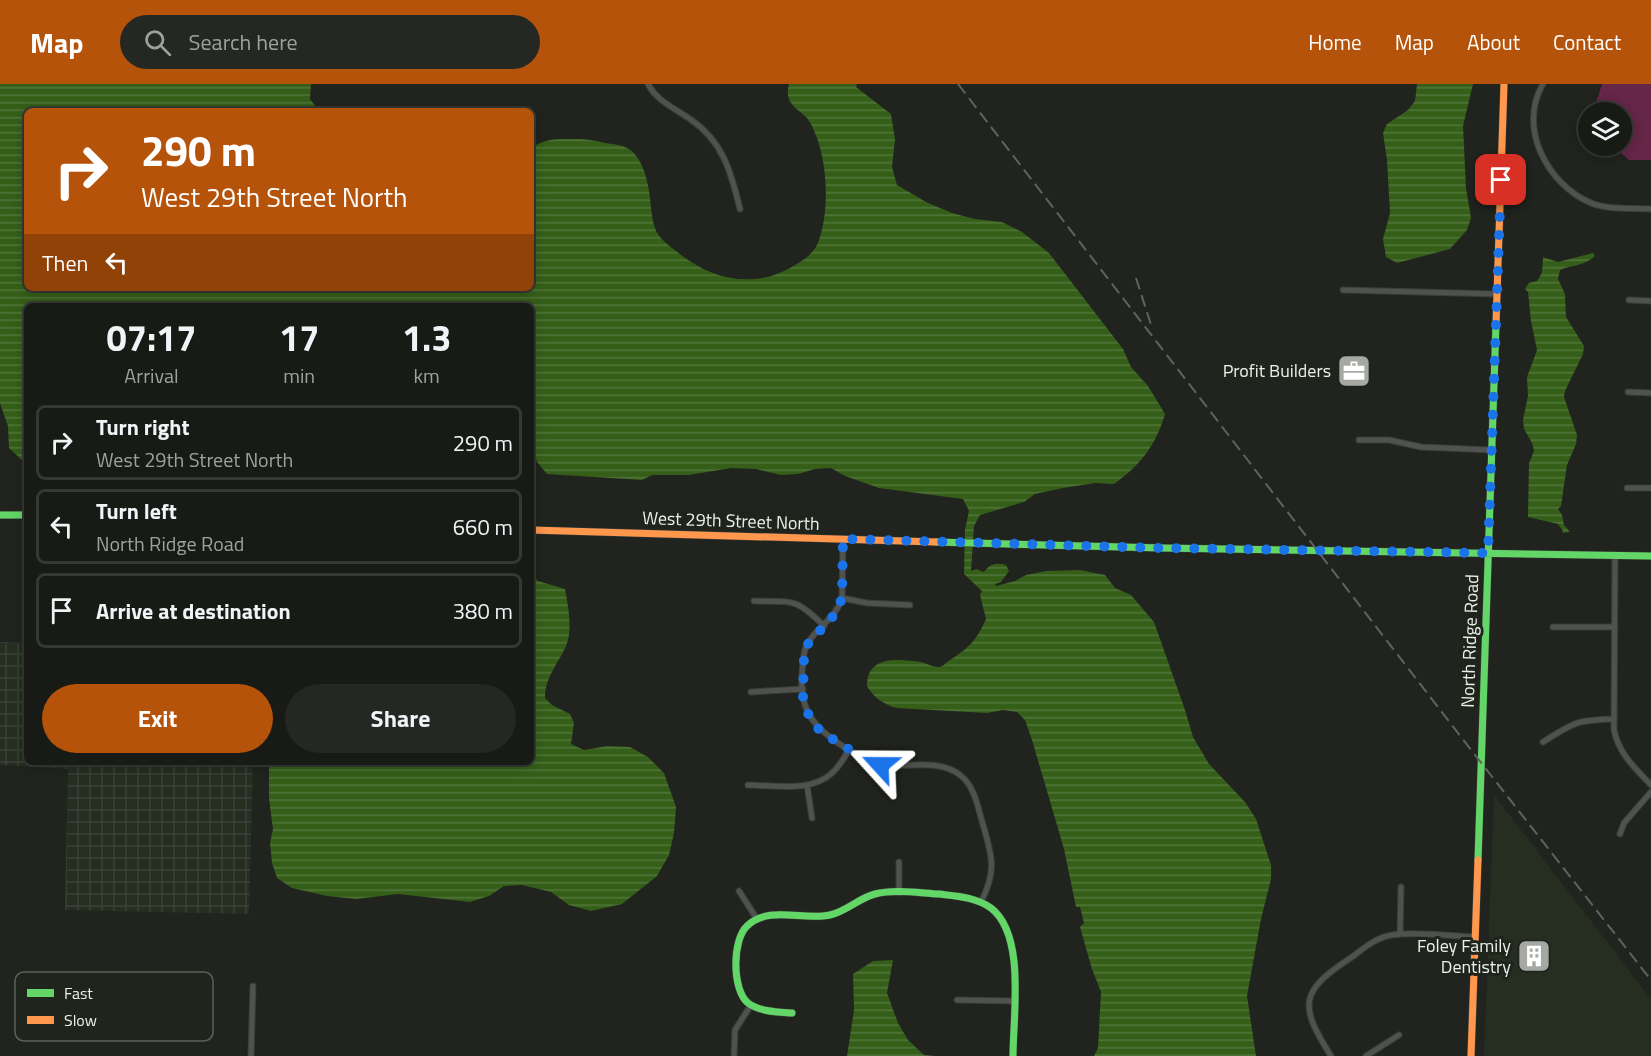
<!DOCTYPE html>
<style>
body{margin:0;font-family:"Titillium Web",sans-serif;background:#252723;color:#f1f3f6;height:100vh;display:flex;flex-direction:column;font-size:22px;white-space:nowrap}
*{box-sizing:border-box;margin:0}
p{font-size:20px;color:#9fa1a1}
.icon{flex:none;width:33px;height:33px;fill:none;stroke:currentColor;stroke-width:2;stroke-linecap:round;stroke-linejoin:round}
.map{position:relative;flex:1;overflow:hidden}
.details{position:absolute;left:24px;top:219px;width:510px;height:462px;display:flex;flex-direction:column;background:#181a16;border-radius:9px;box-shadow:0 3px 15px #0003,0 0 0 2px #363835}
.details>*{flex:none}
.hud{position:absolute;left:24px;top:24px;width:510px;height:183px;border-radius:9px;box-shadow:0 3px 15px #0003,0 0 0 2px #363835;background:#b45309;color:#fff;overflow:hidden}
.tools{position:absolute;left:1578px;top:18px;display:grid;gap:12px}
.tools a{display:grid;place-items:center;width:54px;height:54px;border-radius:50%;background:#181a16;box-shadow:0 3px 15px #0003,0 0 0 2px #363835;font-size:30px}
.pin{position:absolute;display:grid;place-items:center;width:51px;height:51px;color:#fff;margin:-26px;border-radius:12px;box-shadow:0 3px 9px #0006}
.me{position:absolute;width:66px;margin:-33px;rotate:294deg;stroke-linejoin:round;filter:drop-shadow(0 0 4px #0008)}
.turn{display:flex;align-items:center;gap:21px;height:126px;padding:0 18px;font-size:27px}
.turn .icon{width:78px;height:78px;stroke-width:2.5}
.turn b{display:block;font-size:42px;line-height:51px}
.then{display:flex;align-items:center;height:57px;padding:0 18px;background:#0003;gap:12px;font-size:22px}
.eta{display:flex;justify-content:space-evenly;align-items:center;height:102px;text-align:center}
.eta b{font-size:36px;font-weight:700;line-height:42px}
.cta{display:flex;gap:12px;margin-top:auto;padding:12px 18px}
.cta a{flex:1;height:69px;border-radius:36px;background:#b45309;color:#fff;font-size:24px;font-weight:700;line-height:69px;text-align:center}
.cta a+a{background:#252723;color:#f1f3f6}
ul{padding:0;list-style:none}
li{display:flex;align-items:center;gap:18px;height:75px;margin:0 12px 9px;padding:0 6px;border:3px solid #363835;border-radius:9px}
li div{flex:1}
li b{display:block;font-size:22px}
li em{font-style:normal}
header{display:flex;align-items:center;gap:36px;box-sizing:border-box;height:84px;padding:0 30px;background:#b45309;color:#fff}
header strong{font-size:28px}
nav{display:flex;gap:33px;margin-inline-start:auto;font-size:21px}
.search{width:420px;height:54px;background:#252723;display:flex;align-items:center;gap:15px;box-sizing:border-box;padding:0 21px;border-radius:33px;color:#9fa1a1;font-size:22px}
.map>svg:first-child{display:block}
.built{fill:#252e21}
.industrial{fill:url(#industrial-grid)}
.green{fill:#652647}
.water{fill:url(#water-rules)}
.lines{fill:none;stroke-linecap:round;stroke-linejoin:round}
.street-casing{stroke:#3b3d39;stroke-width:7}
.fast-casing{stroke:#3b3d39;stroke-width:8}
.slow-casing{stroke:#3b3d39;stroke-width:8}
.street{stroke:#4f524e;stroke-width:5}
.fast{stroke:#63d668;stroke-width:7}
.slow{stroke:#ff974d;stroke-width:7}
.rail{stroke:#60625f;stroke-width:2;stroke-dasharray:12 6;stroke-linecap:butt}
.route{stroke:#1a73e8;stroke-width:10;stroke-dasharray:0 18}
.labels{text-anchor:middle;stroke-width:6;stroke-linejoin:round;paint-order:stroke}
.poi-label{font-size:18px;fill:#ecf0ea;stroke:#1f251c;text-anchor:end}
.street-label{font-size:18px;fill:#ecf0ea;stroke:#1f251c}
.key{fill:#1f251c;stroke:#5c625a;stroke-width:1.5}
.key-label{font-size:16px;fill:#ecf0ea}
</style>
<header>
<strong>Map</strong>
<div class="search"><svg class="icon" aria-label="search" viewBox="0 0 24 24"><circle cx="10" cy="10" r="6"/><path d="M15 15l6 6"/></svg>Search here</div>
<nav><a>Home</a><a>Map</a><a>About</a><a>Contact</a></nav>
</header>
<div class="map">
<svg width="1651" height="972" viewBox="0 0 1651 972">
<defs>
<pattern id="industrial-grid" width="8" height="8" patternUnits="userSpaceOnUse" patternTransform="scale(1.5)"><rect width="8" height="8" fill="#252e21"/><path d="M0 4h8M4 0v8" fill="none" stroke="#3a4237"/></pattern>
<pattern id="water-rules" width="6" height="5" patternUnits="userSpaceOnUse" patternTransform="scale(1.5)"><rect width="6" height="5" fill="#355f19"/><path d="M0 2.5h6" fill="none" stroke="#52763b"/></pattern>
</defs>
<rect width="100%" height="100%" fill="#20231e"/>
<!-- built -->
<path class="built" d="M1494,711L1651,915V972H1484Z"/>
<!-- industrial -->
<path class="industrial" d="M0,558L27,559V678H253L249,830L65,826L68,685L0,681Z"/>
<!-- green -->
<path class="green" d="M1602,0H1651V76H1629L1613,62H1622V28H1593Z"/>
<!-- water -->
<path class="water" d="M0,0H311L310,15L319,27H27V204H531V65C544,53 561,55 578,55C587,55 596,57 605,59C612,60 622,61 627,64C641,71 647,93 649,107C651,119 651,132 655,144C657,152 666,159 672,164C701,188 731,201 768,193C783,189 811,175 817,161C830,131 828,79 815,49C813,44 810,37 806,33C795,23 784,18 789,0H857L856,3L891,30L895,55L892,83L897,101L926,118L952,129L975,135L1002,138L1022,148L1049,169L1123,265L1131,283L1148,302L1165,330C1156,361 1140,382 1114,400L1095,399L1063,404L1035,410L1024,418L980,431L974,442L971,487L976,485L984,488C989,480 997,478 1006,481L1009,487L1001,498L995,500L996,502L1015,497L1026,491L1046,487L1080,486L1105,491L1115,504L1131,511L1154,538L1185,626L1193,653L1209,680L1245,718L1256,735L1271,781V795L1261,835L1247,912L1256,972H1094L1098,964L1101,908L1092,885L1080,843L1084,839L1080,823H1076L1064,765L1032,656L1025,636L1017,628L1003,626L987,629L897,624C884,621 873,613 867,602C867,571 898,575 921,578C926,579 933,583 938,583C944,583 946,578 950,576C970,563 976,557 986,535L980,511L982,507L964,490L965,446L969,427L963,415L879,404L845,392L831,384L815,385L798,390L781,391L756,385L731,384L689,391H652L642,396L547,390L537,378L531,364V222H27V380L25,379L9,364L8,342L0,319Z
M1417,0H1473L1463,42L1466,104L1471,134L1467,146L1450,165L1397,179L1386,173L1383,155L1390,129L1387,76L1383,49L1387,40L1408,26L1415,17Z
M1593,169L1595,172C1584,182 1572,181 1560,186L1558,195L1565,210L1566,233L1584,262L1583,270L1565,307L1564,313L1577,351L1576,360L1567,381L1561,422L1558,425L1562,431L1564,441L1570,448L1562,449L1563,447L1558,440L1528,433L1529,379L1534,367L1532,359L1524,345L1523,336L1528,312L1527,293L1537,266L1531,237L1528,208L1525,205L1529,199L1537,197L1542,189L1543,173L1558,178Z
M531,490L538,497L565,505C568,521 573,546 566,562C558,580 545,593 545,614L552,621L570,630L574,639L571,660L584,666L607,662L630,663L648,673L664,689L676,723L674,749L669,771L657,792L622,820L591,827L569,821L551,808L522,801L504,802L489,812L470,818L398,810L356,815L327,812L292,804L277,794L272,779L270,759L273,745L269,715V678H531Z
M893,876L887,909L898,939L908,956L924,971L936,972H847L854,926L853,890L873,877Z"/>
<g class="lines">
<!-- street casing -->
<g class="street-casing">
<path id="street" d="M648,0C657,17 674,24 690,35C723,57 731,88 740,125
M1543,0C1517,44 1548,101 1591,119C1608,126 1632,124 1651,125
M1343,206L1497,210
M1629,216L1651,217
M1628,308L1651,309
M1359,356H1389L1421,363L1491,366
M1627,404H1651
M843,455L842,514C835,538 808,547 804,570C797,621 805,638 847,665C857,671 868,679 880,681C904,684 939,674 960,691C976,703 978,726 984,744C993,775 996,788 981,818
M1615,471L1614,646C1619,670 1635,684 1651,701
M842,514L867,519L910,521
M754,517C793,518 795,513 824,542
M1553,543H1615
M751,608L803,605
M1543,658C1574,638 1577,636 1614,635
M748,701C774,701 811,709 832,689C839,683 844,674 849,666
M807,701L812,734
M1620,750L1624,739L1651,708
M739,807L757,835
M899,809V778
M1400,850L1401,803
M957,916L1014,917
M251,972L253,902
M734,972L735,946L751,921
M1331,972C1298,920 1300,907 1352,873C1364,864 1377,853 1392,851C1415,847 1450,852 1474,853
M1366,972L1399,951"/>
</g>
<!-- fast casing -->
<g class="fast-casing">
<path id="fast" d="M0,431H27
M936,458L1161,464L1651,472
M1478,776L1496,240
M792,929C778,928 760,928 748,919C732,906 732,856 747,842C769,821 803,837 830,831C847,827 859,814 875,810C895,805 919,809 939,810C956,812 976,813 991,824C1026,851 1013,932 1013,972"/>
</g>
<!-- slow casing -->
<g class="slow-casing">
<path id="slow" d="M1496,240L1504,0
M531,446L936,458
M1471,972L1478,776"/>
</g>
<!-- street -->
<use href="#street" class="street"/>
<!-- fast -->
<use href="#fast" class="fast"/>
<!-- slow -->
<use href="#slow" class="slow"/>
<!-- rail -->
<path class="rail" d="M958,0L1461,653L1651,896
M1136,194L1152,244"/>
</g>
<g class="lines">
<!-- route -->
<path class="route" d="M880,681L866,676L820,647L809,632L803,614L804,572L807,561L836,529L842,514L843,455L1161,464L1488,469L1501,96"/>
</g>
<!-- icons -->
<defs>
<g id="office-square" transform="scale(1.725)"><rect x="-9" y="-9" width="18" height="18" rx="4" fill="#a5a8a3" stroke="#1f251c"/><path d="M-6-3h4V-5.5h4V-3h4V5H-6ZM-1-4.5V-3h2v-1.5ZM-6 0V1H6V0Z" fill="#fff"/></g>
<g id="building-square" transform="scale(1.725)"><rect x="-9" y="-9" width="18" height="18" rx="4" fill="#a5a8a3" stroke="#1f251c"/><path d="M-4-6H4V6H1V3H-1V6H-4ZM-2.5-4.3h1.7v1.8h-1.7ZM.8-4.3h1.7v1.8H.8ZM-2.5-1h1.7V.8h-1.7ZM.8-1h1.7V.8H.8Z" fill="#fff"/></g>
</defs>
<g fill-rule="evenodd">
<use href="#office-square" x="1354" y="287"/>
<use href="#building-square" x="1534" y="872"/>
</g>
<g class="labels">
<!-- poi labels -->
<g class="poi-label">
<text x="1331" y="293">Profit Builders</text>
<text x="1511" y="868">Foley Family<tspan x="1511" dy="21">Dentistry</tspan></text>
</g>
<!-- street labels -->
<g class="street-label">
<text transform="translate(731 437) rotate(2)" y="6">West 29th Street North</text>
<text transform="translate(1470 557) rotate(-88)" y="6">North Ridge Road</text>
</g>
</g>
<!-- legend -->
<rect x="15" y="888" width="198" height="69" rx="9" class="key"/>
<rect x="27" y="905" width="27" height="8" fill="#63d668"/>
<rect x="27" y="932" width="27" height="8" fill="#ff974d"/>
<g class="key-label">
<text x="64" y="915">Fast</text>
<text x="64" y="942">Slow</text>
</g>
</svg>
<div class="tools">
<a><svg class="icon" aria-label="layers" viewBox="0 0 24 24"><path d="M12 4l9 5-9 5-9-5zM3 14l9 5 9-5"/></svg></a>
</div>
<div class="pin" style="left:1501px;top:96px;background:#d93025"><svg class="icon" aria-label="arrive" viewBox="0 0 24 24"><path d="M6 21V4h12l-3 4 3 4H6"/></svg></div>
<svg class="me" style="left:880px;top:681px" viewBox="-20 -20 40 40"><path d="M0-17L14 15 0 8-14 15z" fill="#1a73e8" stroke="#fff" stroke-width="4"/></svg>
<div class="hud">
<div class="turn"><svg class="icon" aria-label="right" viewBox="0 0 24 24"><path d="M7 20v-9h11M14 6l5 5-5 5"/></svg><div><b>290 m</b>West 29th Street North</div></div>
<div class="then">Then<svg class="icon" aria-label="left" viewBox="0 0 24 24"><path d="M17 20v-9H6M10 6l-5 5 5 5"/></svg></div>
</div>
<section class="details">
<div class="eta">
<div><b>07:17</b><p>Arrival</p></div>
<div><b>17</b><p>min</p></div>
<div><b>1.3</b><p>km</p></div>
</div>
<ul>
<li><svg class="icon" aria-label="right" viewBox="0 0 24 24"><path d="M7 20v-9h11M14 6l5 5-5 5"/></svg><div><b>Turn right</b><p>West 29th Street North</p></div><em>290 m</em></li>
<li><svg class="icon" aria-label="left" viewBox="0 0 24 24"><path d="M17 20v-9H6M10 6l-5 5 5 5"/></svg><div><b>Turn left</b><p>North Ridge Road</p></div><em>660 m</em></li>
<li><svg class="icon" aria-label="arrive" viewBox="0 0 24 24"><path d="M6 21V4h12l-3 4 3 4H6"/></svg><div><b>Arrive at destination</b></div><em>380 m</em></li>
</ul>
<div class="cta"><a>Exit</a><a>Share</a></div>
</section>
</div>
